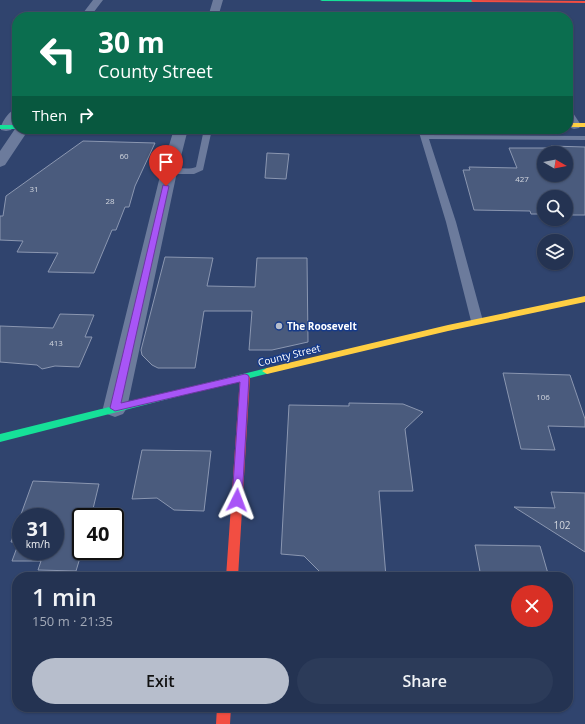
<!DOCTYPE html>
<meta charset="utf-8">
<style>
body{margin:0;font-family:"Open Sans",sans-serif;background:#2c3b59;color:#f1f3f6;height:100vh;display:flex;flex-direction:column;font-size:15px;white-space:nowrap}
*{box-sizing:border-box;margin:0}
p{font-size:13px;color:#a3aab8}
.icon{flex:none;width:22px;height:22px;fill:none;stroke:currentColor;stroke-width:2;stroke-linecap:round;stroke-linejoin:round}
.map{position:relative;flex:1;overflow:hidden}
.drawer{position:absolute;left:12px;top:572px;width:561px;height:140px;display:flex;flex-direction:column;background:#243352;border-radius:16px;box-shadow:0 1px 3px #0004,0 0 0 1px #414e69}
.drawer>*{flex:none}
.top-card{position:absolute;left:12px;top:12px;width:561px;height:122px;border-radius:16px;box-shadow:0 1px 3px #0004,0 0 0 1px #414e69;background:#0b6e4f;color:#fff;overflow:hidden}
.needle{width:26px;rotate:99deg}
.tools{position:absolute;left:537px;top:146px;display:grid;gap:8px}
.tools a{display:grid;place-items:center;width:36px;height:36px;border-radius:50%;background:#243352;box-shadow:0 1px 3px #0004,0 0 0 1px #414e69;font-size:20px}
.speed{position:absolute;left:12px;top:508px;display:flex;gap:8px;font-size:20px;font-weight:700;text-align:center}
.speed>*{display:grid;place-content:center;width:52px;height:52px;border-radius:50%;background:#243352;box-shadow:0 1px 3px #0004,0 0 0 1px #414e69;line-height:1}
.speed small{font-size:10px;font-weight:400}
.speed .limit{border:2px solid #111;border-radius:6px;background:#fff;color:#111}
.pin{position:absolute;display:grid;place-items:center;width:34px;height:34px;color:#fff;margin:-41px -17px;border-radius:50% 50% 50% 0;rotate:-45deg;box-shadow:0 0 4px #0007}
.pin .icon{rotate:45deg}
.me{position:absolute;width:44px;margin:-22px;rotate:3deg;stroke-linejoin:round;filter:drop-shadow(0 0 3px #0008)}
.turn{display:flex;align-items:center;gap:14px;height:84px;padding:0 20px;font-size:18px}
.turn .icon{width:52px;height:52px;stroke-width:2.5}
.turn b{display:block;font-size:28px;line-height:34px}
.then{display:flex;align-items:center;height:38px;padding:0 20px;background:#0003;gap:8px;font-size:15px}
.round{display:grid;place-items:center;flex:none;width:42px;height:42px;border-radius:21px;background:#2c3b59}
.summary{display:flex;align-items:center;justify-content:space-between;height:68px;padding:0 20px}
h1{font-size:24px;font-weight:600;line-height:30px}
.primary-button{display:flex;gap:8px;margin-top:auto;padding:8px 20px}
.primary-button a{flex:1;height:46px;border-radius:24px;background:#b7becc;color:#111;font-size:16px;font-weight:600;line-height:46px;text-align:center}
.primary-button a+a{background:#2c3b59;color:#f1f3f6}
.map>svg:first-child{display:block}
.building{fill:#4a5b7d;stroke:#8b97b1;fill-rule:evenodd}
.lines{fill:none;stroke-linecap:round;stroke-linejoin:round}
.lane{fill:#6c7b9c;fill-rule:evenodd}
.street{fill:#6c7b9c;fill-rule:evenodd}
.fast{fill:#16e098;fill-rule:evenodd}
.slow{fill:#ffcf43;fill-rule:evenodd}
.jam{fill:#f24e42;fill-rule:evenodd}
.route{fill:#a855f7;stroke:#6d37a1}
.poi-dot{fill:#b7becc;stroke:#163a88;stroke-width:1.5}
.labels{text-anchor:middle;stroke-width:3;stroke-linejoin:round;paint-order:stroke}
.number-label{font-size:8px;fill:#d2d6de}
.poi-label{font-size:10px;font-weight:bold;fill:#fff;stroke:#163a88;text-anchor:start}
.street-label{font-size:10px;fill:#fff;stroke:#163a88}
.near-number-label{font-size:10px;fill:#d2d6de}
</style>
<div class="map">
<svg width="585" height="724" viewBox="0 0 585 724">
<rect width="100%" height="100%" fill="#30446e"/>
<!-- building -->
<path class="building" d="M83,141L155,143L135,186L129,207H125L116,230H112L94,273L48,272L58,253L17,252L23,241L0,240V216H3L6,196Z
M551,146L585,147V215H566V197H544V214H531L530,211L474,210L463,170H470L469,167L517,168L509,148H552ZM544,153H566V175H544Z
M267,153L289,154L286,179L265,178Z
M165,257L213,258L207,286L255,287L257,258H307L308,342L272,350H249L252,311H204L195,368H158L152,365L142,355L141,350Z
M60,314L94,315L85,337H92L79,367L55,366L42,369L37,365L0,362V326L53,328Z
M503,373L570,375L585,419V427L548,426L555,450L521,449Z
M349,403L403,404L423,412L405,429L413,491H379L386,577H352V572H320L304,556L281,554L289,405L349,406Z
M142,450L211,451L204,511L174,510L157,498L132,499Z
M33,481L99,484L91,517H81L82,551L76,571L38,570L41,561H12L19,542H11ZM21,517H55V551H21Z
M551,492L585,493V552L514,507L555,508Z
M475,545L540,546L549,577H481Z"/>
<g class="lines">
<!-- lane -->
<path class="lane" d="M204,129H212L203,170L194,174H166L165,172C173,165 187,171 196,167Z
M418,129H426L428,135L585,136V140L429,139L456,222L483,321L481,324H473L471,321L446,222Z"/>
<!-- street -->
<path class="street" d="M93,0H103L90,17H80Z
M213,0H223L218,17H208Z
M17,108V122L11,130L6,131L1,130C0,123 10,110 17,108Z
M568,112L573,113L581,125L579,128L574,129L568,127Z
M17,126V129H29L5,165L0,167V151Z
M174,129H188L177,172L127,408L123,414L115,417L107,414L103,408L161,172Z"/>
<!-- fast -->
<path class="fast" d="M320,0H474L475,1L473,2L322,1Z
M0,125H17V129H0Z
M267,368L272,371L270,373L0,442V434Z"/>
<!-- slow -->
<path class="slow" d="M568,123H585V127H568Z
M585,296V302L448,331L267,374L262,371L267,368L448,325Z"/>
<!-- jam -->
<path class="jam" d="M472,0L585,1V3L473,2L471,1Z
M245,374L250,377L238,577H226L240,377Z
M217,707H231L230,724H216Z"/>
</g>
<!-- route -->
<path class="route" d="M163,185L169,186L121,403L245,374L248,375L249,377L242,500L241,503L237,505L233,503L232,500L240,382L115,411L110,408Z"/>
<!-- markers -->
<circle class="poi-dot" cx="279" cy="326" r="4"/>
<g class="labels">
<!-- number labels -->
<g class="number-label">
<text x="124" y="159">60</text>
<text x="522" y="182">427</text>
<text x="34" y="192">31</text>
<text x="110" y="204">28</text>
<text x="56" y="346">413</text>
<text x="543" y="400">106</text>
</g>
<!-- poi labels -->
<g class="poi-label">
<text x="287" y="330">The Roosevelt</text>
</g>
<!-- street labels -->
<g class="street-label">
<text transform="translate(289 355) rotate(-14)" y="4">County Street</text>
</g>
<!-- near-number labels -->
<g class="near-number-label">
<text x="562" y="529">102</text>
</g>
</g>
</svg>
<div class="tools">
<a><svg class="needle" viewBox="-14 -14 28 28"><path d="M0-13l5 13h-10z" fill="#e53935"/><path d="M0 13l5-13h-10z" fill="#a3aab8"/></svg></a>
<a><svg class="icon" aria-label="search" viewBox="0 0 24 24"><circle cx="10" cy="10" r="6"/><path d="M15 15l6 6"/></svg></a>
<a><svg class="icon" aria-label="layers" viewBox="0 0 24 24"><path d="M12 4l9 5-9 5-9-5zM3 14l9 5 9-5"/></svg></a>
</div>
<div class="speed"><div>31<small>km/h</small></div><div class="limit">40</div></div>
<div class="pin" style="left:166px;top:186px;background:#d93025"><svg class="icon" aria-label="arrive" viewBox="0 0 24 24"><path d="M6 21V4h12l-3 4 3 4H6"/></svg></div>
<svg class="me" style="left:237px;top:500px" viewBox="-20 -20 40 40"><path d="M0-17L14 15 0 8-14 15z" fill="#a855f7" stroke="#fff" stroke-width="4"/></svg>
<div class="top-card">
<div class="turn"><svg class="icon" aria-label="left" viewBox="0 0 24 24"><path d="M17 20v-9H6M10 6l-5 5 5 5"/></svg><div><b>30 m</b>County Street</div></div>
<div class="then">Then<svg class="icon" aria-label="right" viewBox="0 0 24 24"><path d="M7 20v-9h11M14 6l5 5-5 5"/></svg></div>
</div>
<section class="drawer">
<div class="summary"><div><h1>1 min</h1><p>150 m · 21:35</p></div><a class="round" style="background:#d93025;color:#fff"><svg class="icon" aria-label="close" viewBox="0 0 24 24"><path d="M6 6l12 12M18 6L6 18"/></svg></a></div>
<div class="primary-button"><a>Exit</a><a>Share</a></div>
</section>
</div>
